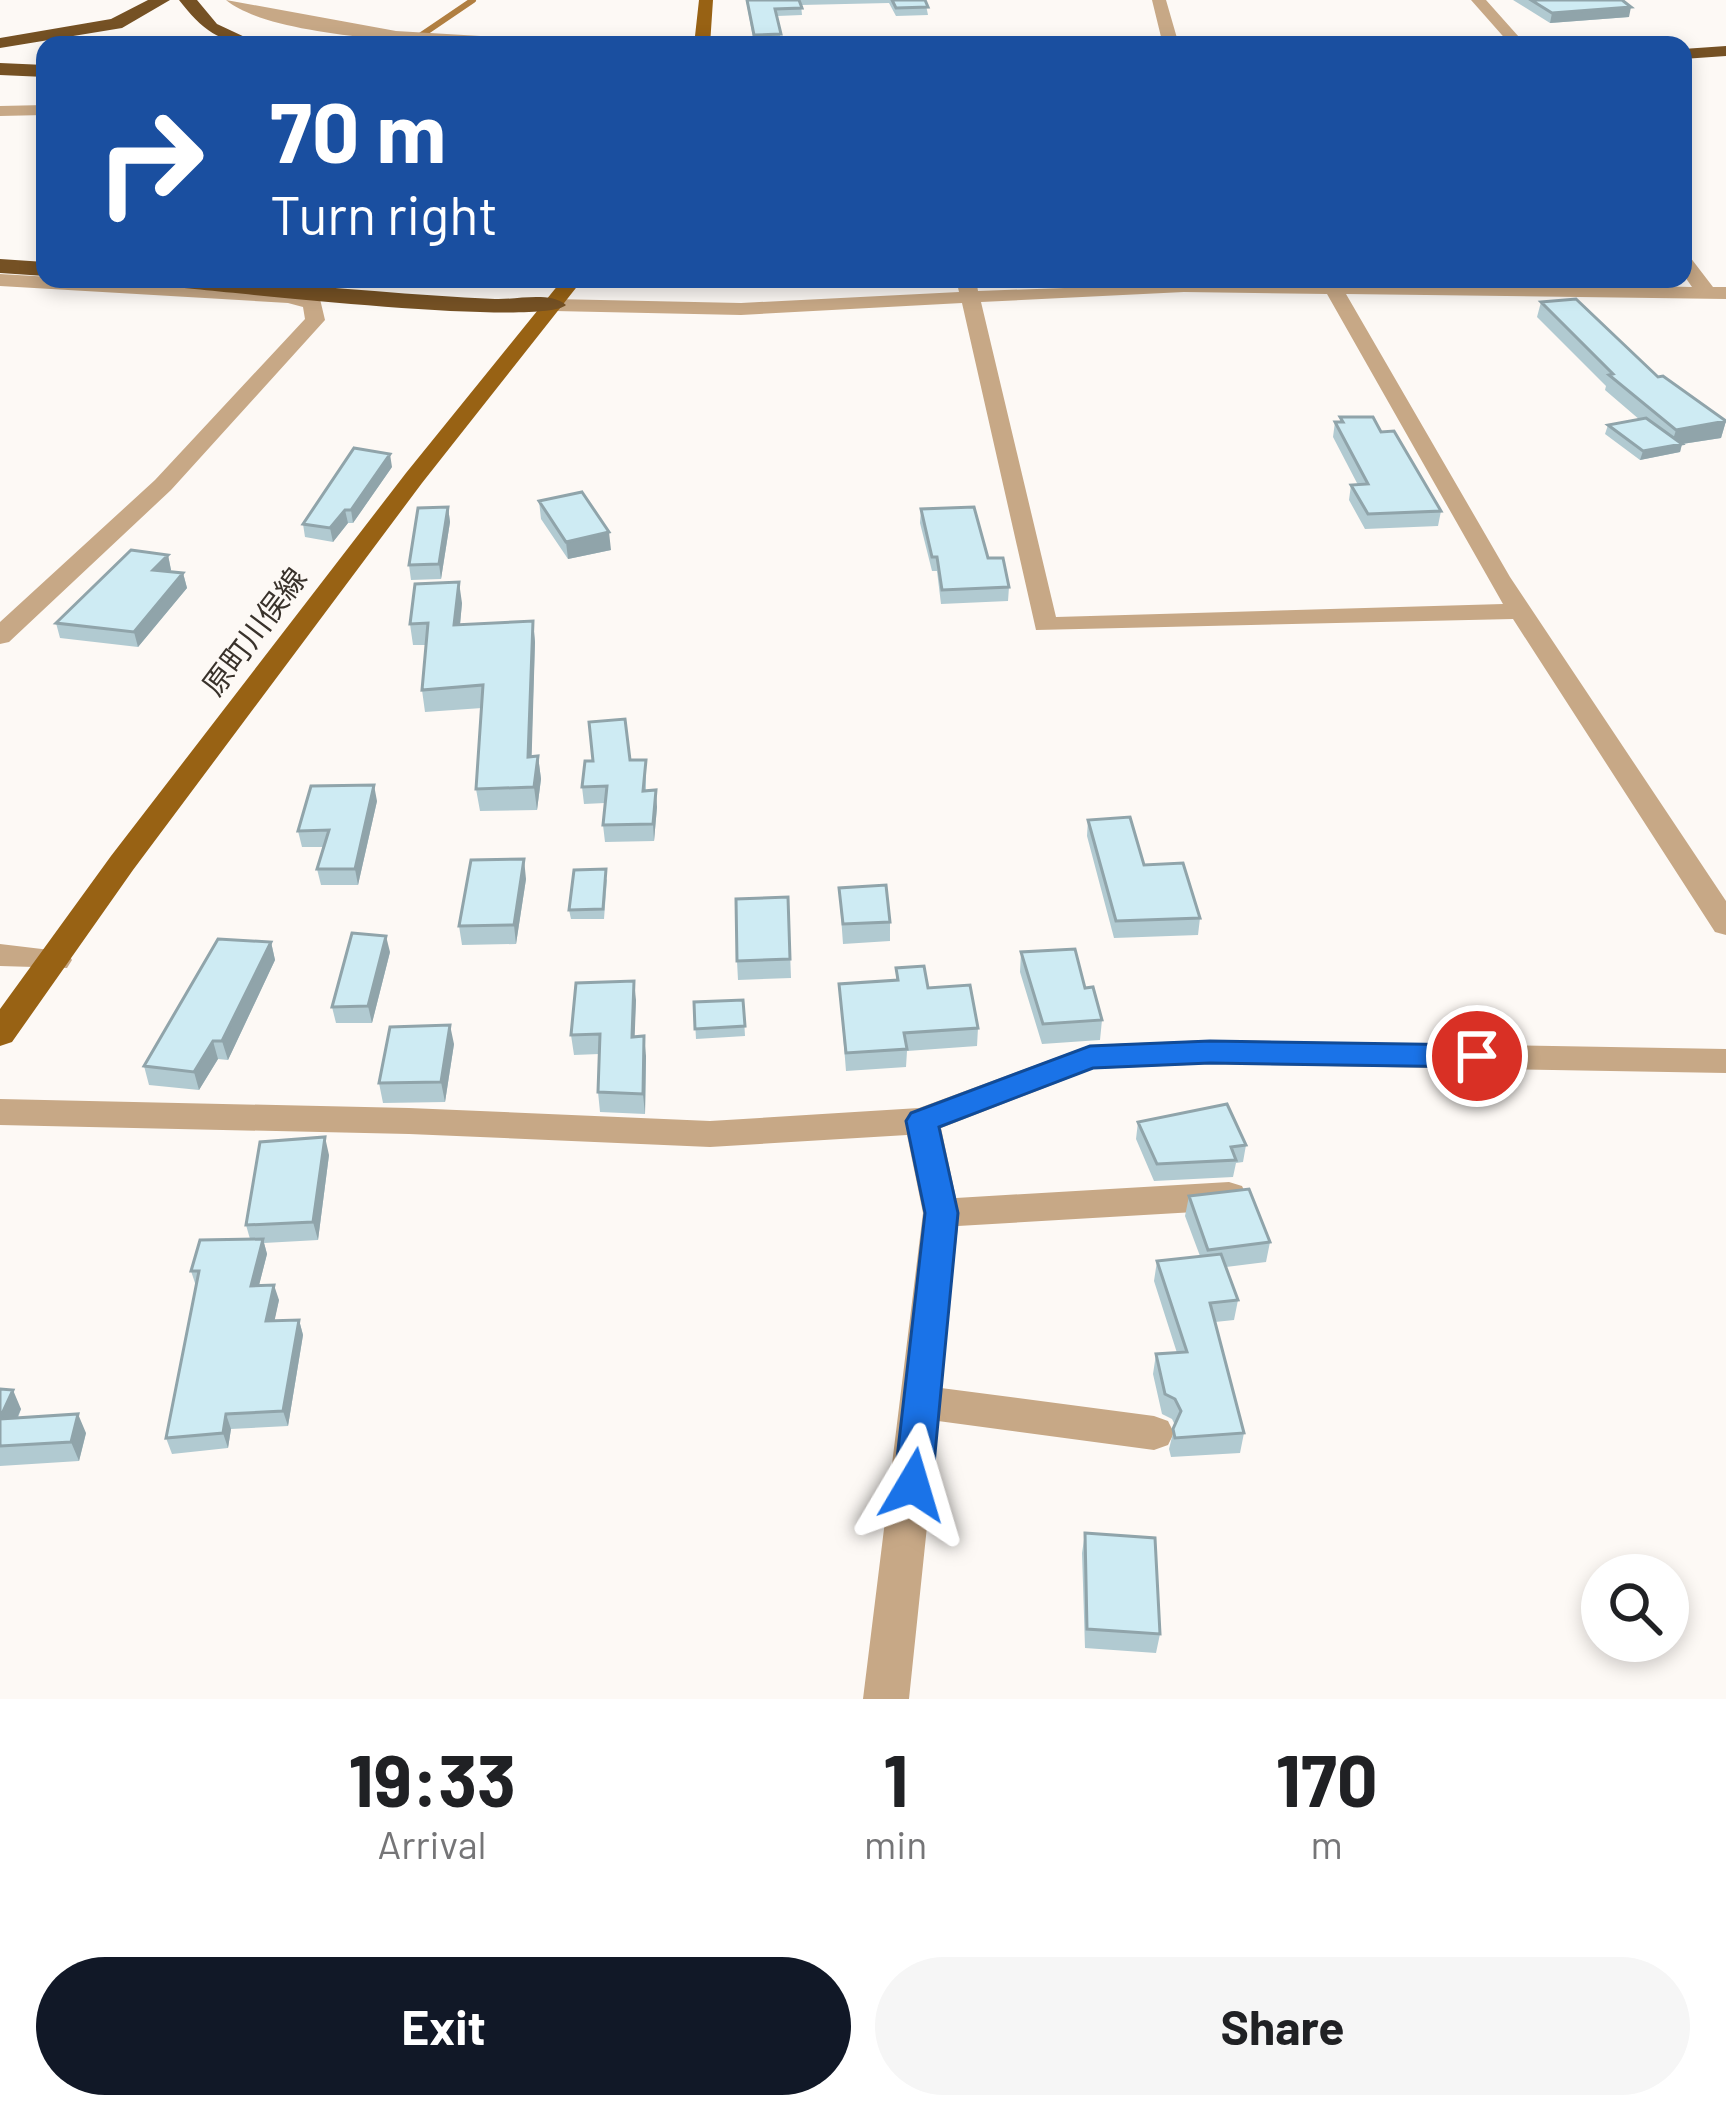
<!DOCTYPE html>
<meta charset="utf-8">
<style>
body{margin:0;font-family:Barlow,"Noto Sans JP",sans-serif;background:#f6f6f6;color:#202124;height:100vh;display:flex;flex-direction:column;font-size:45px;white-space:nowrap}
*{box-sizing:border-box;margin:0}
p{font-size:39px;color:#757577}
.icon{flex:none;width:66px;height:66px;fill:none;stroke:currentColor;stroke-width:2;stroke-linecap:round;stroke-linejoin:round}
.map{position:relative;height:1699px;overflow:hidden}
.panel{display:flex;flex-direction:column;background:#fff;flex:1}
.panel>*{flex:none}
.top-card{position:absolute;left:36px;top:36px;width:1656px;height:252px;border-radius:24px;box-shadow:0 6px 18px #0003;background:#1a4fa0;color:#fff;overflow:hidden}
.tools{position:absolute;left:1581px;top:1554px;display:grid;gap:24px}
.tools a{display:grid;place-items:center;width:108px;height:108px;border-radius:50%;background:#fff;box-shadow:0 6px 18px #0003;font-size:60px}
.pin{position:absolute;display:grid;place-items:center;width:102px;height:102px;color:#fff;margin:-51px;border:6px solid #fff;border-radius:50%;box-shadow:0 3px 12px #0007}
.me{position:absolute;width:132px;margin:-66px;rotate:7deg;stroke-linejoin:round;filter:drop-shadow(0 0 9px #0008)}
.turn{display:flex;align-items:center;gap:42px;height:252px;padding:0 36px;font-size:54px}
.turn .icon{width:156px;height:156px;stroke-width:2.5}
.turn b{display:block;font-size:84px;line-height:102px}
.eta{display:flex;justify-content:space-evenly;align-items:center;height:204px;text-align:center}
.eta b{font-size:72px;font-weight:700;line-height:84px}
.primary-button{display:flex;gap:24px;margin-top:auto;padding:24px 36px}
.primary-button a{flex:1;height:138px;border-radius:72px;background:#111827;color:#fff;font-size:48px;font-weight:700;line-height:138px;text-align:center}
.primary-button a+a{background:#f6f6f6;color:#202124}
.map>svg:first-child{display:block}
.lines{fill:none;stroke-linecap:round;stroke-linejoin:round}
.stream{stroke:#b17f41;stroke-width:6}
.minor{fill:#c7a886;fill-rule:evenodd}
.primary{fill:#986214;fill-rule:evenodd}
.motorway{fill:#755124;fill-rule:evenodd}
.wall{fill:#b1cad1}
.shaded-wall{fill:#90a4aa}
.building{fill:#ceebf3;stroke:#90a4aa;stroke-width:3}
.route{fill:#1a73e8;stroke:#114b97;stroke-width:3}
.labels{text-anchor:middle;stroke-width:9;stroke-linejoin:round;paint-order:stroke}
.street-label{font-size:30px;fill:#39322b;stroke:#fdf9f5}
</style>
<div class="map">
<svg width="1726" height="1699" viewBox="0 0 1726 1699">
<rect width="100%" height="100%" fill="#fdf9f5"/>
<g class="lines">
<!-- stream -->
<path class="stream" d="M420,36L473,0"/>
<!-- minor -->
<path class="minor" d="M226,0L396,31L548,40L556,45C484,45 279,44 226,0Z
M1152,0H1166L1179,45H1163Z
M1471,0H1486L1519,37V43H1509Z
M45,105V115L0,116V106Z
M1683,255L1690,257L1713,287H1726V299L1346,294L1510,577L1726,901V935L1715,932L1513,619L1036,630L962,303L741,315L554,311L544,305L554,299L741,303L959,292L956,279H976L978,291L1318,279L1692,287L1683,274ZM1184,292L1327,294L1503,604L1056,617L981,302Z
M0,274L288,291L320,299L325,320L171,490L9,642L0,644V622L155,480L305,319L303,307L288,303L0,286Z
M0,944L67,952L72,960L67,968L0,966Z
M1210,1040L1726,1049V1073L1210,1064L1093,1069L941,1128L956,1198L1229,1182L1242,1186L1247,1196L1242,1206L1229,1210L958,1226L941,1388L1154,1416L1168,1421L1174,1433L1168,1445L1154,1450L938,1421L909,1699H863L923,1213L907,1135L710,1147L409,1134L0,1125V1099L409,1108L710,1121L919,1108L1090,1045Z"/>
<!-- primary -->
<path class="primary" d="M699,0H713L710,45H694Z
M563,279H583L422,483L133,870L12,1042L0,1046V1009L111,856L406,473Z"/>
<!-- motorway -->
<path class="motorway" d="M148,0H170L122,28L0,48V38L111,19Z
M179,0H197L217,24L262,45C222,45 203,31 179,0Z
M1726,46V56L1683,59V49Z
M0,63L45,65V77L0,75Z
M0,259L45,262V276L0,273Z
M153,279C268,279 381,294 495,299C516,300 550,291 566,305C540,328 221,291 165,286Z"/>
</g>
<!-- wall -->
<path class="wall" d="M746,0H925L928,15L896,16L889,3L801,5L802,15L777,16L781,42L754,43Z
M1513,0H1622L1629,17L1550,23Z
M1541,302L1726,421L1721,438L1682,444L1680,452L1640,460L1605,434L1608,425L1640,420L1605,390L1606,386L1537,317Z
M1340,417L1381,432L1441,511L1438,526L1365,529L1349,500L1351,485H1358L1333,437L1335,422H1340Z
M392,467L353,523H348L333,542L305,537L303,524Z
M539,501L611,550L568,559L541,519Z
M448,507L450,522L441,579L411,580L409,565Z
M921,509L988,558L1009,587L1008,601L941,604L937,571H932L920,523Z
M168,555L171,570L170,571L183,573L187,588L138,647L60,638L56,623Z
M462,603L460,624L533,621L535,642L531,757L538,756L541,779L537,810L480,811L476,789L482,708L425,712L422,690L426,645H413L410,624Z
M630,760H646V791L657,807L654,841L605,842L603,825L605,803L584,804L582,787Z
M377,801L358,885H321L317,869L324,847H302L298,831Z
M1088,820L1144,865L1200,918L1198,935L1114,938L1087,836Z
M526,879L516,944L462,945L459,926Z
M607,879L604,919H571L569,910Z
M839,888L890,922V941L843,944Z
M788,897L791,978L738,980L737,961Z
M271,942L275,960L228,1060L218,1059L199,1090L149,1085L144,1066Z
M390,952L372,1023H336L332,1007Z
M1021,952L1085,988L1102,1020L1100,1040L1042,1044L1020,972Z
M896,968L928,988L978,1028L977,1046L907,1051L906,1067L846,1071L839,984L896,980Z
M636,1000L634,1036L646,1056L645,1114L600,1112L598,1092L599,1054L574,1055L571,1035Z
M743,1000L745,1036L696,1039L694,1002Z
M454,1044L445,1102L383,1103L379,1083Z
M1138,1122L1246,1145L1243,1162L1236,1163L1233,1177L1154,1181L1136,1139Z
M329,1155L318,1240L264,1243L267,1254L259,1285L279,1300L274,1321L299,1320L303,1335L288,1426L231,1429L228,1448L172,1454L166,1438L196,1286L191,1271L250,1239L246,1225Z
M1189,1196L1270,1242L1266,1262L1226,1267L1238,1300L1234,1320L1215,1322L1244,1433L1240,1453L1171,1457L1169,1449L1175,1425L1172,1419L1162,1414L1153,1374L1156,1354L1177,1353L1154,1281L1157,1261L1200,1256L1185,1216Z
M0,1389L21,1409L18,1418L86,1433L79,1461L0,1466Z
M1085,1533L1160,1634L1156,1653L1085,1648L1082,1553Z"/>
<!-- shaded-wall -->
<path class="shaded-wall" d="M1631,7L1629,17L1550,23L1552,13Z
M1726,421L1721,438L1682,444L1680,452L1640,460L1643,451L1671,446L1676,430Z
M390,454L392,467L353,523L351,510Z
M448,507L450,522L441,579L439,564Z
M345,510L348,523L333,542L330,528Z
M609,532L611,550L568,559L566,542Z
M168,555L171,570L157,584L153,570Z
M183,573L187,588L138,647L134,632Z
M459,582L462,603L458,646L454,625Z
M533,621L535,642L531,779L528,757Z
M538,756L541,779L537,810L534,787Z
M374,785L377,801L358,885L355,869Z
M656,790L657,807L654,841L653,824Z
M524,859L526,879L516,944L514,925Z
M386,936L390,952L372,1023L368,1006Z
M271,942L275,960L228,1060L222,1041Z
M634,981L636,1000L634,1056L632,1037Z
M450,1025L454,1044L445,1102L441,1082Z
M644,1036L646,1056L645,1114L643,1094Z
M213,1041L218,1059L199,1090L194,1072Z
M325,1137L329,1155L318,1240L313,1222Z
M263,1239L267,1254L255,1301L251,1286Z
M274,1285L279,1300L271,1337L266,1321Z
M299,1320L303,1335L288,1426L283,1411Z
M13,1390L21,1409L8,1438L0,1420Z
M78,1414L86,1433L79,1461L71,1442Z
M226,1414L231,1429L228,1448L223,1433Z"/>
<!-- building -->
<path class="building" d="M747,0H799L802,8L775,9L781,34L754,35Z
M892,0H925L928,7L896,8Z
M1531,0H1622L1631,7L1552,13Z
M1576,299L1658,377L1663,376L1726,421L1676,430L1609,375L1613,374L1541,302Z
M1340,417H1373L1381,432L1394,431L1441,511L1368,514L1351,485L1368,484L1335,422H1343Z
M1646,418L1682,444L1643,451L1608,425Z
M354,448L390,454L351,510H345L330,528L303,524Z
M582,492L609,532L566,542L539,501Z
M448,507L439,564L409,565L418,508Z
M974,507L988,558H1003L1009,587L942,590L937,557H932L921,509Z
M131,550L168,555L153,570L183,573L134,632L56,623Z
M459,582L454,625L533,621L528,757L538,756L534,787L476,789L483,685L422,690L428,623L410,624L415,584Z
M625,719L630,760H646L643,791L656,790L653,824L603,825L607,786L582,787L585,761H593L589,722Z
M374,785L355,869H317L329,830L298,831L311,786Z
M1130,817L1144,865L1183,863L1200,918L1116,921L1088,820Z
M524,859L514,925L459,926L471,860Z
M606,869L603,909L569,910L574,870Z
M886,885L890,922L843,924L839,888Z
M788,897L790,959L737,961L736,899Z
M352,933L386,936L368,1006L332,1007Z
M218,939L271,942L222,1041H213L194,1072L144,1066Z
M1075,949L1085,988L1093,987L1102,1020L1043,1024L1021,952Z
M924,966L928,988L970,985L978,1028L904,1033L907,1049L846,1053L839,984L898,980L896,968Z
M634,981L632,1037L644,1036L643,1094L598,1092L600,1034L571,1035L576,983Z
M743,1000L745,1026L695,1029L694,1002Z
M450,1025L441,1082L379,1083L390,1027Z
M1227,1104L1246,1145L1231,1147L1236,1160L1157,1164L1138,1122Z
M325,1137L313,1222L246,1225L260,1142Z
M1249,1189L1270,1242L1208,1250L1189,1196Z
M263,1239L251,1286L274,1285L266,1321L299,1320L283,1411L226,1414L223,1433L166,1438L199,1271H191L200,1240Z
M1221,1254L1238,1300L1210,1303L1244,1433L1175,1438L1173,1429L1181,1411L1175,1399L1165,1394L1156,1354L1187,1352L1157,1261Z
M0,1389L13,1390L0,1418Z
M78,1414L71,1442L0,1446V1419Z
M1085,1533L1155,1538L1160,1634L1087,1629Z"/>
<!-- route -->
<path class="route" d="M1210,1041L1477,1045L1488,1048L1492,1056L1488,1064L1477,1067L1210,1063L1093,1068L939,1127L958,1213L932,1485L927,1497L913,1502L900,1497L894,1485L925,1213L906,1121L911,1113L1090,1046Z"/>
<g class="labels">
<!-- street labels -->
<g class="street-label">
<text transform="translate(255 632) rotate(-53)" y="10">原町川俣線</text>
</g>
</g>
</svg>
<div class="tools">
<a><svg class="icon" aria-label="search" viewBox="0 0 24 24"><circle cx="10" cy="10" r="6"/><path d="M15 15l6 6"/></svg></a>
</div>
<div class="pin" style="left:1477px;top:1056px;background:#d93025"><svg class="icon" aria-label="arrive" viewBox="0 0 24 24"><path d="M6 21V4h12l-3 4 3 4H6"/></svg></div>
<svg class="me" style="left:913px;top:1485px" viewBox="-20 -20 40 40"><path d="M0-17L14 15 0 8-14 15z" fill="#1a73e8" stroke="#fff" stroke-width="4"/></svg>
<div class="top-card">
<div class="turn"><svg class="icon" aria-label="right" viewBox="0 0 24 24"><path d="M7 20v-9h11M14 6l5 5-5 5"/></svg><div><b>70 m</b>Turn right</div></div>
</div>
</div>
<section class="panel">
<div class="eta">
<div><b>19:33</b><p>Arrival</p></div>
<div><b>1</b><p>min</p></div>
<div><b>170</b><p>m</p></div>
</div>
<div class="primary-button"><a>Exit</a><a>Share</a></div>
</section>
